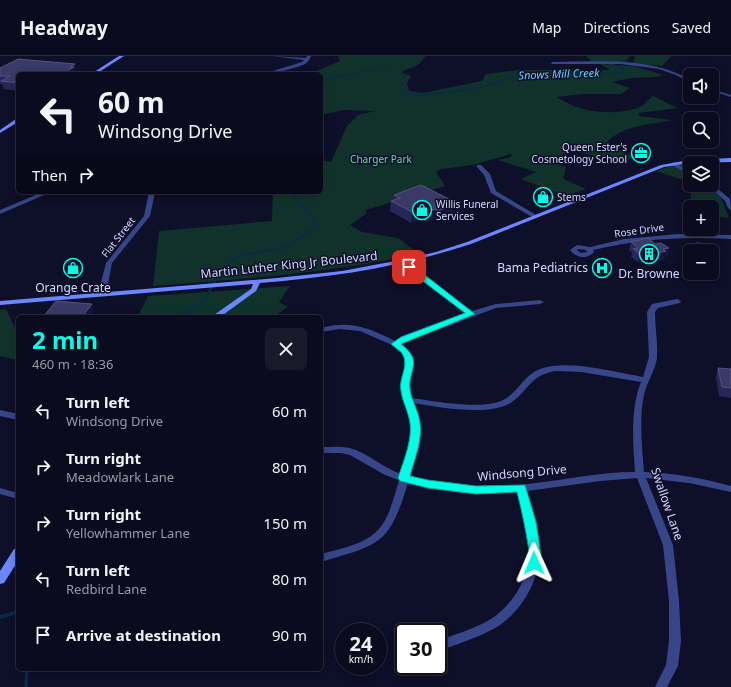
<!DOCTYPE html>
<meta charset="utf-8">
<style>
body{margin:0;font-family:"Noto Sans",sans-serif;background:#18192b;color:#f1f3f6;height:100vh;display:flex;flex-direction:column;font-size:15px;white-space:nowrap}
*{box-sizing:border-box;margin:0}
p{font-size:13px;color:#999ba4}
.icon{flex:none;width:22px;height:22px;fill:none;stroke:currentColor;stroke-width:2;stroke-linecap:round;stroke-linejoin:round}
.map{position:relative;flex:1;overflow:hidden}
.panel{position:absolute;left:16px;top:259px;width:307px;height:356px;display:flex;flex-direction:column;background:#0a0b1e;border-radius:6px;box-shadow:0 2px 10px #0003,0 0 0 1px #2a2b3c}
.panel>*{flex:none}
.hud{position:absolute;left:16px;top:16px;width:307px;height:122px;border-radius:6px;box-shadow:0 2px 10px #0003,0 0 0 1px #2a2b3c;background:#0a0b1e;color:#f1f3f6;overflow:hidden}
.fabs{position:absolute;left:683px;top:12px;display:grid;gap:8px}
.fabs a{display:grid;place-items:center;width:36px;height:36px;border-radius:6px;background:#0a0b1e;box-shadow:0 2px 10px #0003,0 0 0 1px #2a2b3c;font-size:20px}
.speed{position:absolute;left:335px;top:567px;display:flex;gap:8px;font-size:20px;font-weight:700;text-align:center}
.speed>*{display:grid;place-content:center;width:52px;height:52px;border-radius:50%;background:#0a0b1e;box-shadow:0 2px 10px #0003,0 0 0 1px #2a2b3c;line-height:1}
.speed small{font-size:10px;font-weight:400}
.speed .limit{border:2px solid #111;border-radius:6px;background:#fff;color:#111}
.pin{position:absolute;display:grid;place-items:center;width:34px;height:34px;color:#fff;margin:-17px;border-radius:8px;box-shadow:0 2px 6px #0006}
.me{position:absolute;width:44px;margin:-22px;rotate:359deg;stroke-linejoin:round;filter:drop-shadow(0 0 3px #0008)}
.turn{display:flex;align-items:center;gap:14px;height:84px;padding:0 16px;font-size:18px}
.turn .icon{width:52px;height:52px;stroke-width:2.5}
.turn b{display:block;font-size:28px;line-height:34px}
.then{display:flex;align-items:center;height:38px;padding:0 16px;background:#0003;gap:8px;font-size:15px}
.round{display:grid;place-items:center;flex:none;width:42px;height:42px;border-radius:6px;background:#18192b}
.summary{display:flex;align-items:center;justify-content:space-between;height:68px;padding:0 16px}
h1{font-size:24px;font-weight:700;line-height:30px;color:#01ffe5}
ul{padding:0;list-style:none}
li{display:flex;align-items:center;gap:12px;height:56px;padding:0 16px}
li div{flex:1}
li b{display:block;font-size:15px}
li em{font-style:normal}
header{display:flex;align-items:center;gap:24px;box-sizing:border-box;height:56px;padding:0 20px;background:#0a0b1e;border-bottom:1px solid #2a2b3c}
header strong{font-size:19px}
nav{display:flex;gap:22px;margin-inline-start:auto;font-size:14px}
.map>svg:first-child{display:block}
.green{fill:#11322a}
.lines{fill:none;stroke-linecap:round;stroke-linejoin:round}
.stream-far2{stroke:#082c47;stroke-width:1.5}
.stream-far1{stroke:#082c47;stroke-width:2}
.stream{stroke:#082c47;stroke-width:3.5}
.minor{fill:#374589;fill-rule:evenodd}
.secondary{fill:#6c86ff;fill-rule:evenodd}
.wall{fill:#272757}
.shaded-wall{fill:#15163c}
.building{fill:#3a3a69;stroke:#525380}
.route{fill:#01ffe5;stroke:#01a695}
.labels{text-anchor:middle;stroke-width:3;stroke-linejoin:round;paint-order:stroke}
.far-poi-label{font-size:10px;fill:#d5d9ff;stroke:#0e0f28;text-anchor:start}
.far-park-label{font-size:10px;fill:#5be5a7;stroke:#0e0f28}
.far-street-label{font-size:10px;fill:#d5d9ff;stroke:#0e0f28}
.far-water-label{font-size:11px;font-style:italic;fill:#63d6ff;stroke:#0e0f28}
.street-label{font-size:12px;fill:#d5d9ff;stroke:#0e0f28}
.poi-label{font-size:12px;fill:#d5d9ff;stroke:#0e0f28}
</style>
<header>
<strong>Headway</strong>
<nav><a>Map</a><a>Directions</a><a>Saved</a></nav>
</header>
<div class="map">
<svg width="731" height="631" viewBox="0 0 731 631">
<rect width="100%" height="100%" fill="#0e0f28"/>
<!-- green -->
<path class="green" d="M338,0H426L418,9L401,16L411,20L407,27L409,35L423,37L482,25L486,18L518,14H610L600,8L634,10L663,19L656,21L631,22L612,26L630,32L621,38H583L557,41C580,57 611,60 638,52C643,50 648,44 653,40L677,52L639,57V60L672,64C649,69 620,69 605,89L638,101L617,107L573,94L560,100L559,109L566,111L563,123L586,133L566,140L521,123L536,116L498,104L511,101V98L473,109L441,113L436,116L445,130L366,154V158L350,169L362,176L398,182L419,198C331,217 242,223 153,230L159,175L272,165L273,136H321V104L331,106L347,70L358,59L375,55L343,54L321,59V18H309L340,5Z
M586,0H630L626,6H592Z
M635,0H671L662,10L633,7Z
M683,105H707L708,107H690V129H712V118L729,162L712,160V151H692L689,126L656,115Z
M290,230L279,246L288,251L273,261H133L138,260L148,240Z
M6,253L16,274L18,275V304L0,300V254Z"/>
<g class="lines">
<!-- stream-far2 -->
<path class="stream-far2" d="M600,0L603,5
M402,18L405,21L402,31L408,38L423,39L484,31L521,17H623V12L610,8
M321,24L376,13H392
M291,136L318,170L313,173"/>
<!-- stream-far1 -->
<path class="stream-far1" d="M179,261L205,243L219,218L238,200L288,191L314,172"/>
<!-- stream -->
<path class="stream" d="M0,561L18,556
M26,631L27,613"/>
<!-- minor -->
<path class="minor" d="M272,0L306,2L307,0H311C310,3 308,6 305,8C297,12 272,18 263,18L302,6L304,4Z
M552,6C597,6 650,0 690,24V27L676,19L659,13L621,8H551Z
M712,33L731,39V41L712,35Z
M674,106L690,115V119L672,109L671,108Z
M477,109H481L490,118L496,135L536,159V161H532L491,137L484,119L477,111Z
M712,128L730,143L731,154L728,152L725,145L708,129H712Z
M43,136H51L0,158V154Z
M149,136H155L150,160L112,207L106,238L104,239H100L98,238L106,207L144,160Z
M678,178L731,179V183C684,180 638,183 593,194L594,196C587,204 576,202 570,194L577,189L590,191L624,183ZM578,193L586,194L587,196L581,197L577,194Z
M404,204L472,255L496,248L540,244L544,246L540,248L496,252L488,255L407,285L401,288C422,303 405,322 411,342C434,345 485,355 505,343C520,334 525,317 543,312C572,304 613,316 643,321L649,301L647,256L652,248L677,243L681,245L680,247L658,252L655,256C655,271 658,287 657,302C655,315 647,326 644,339C639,362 642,392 644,416C674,417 702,422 731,430V436L689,427L646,422L673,489L679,545L681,585L678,610L667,631H655L666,609L669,585V545L663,489L637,422L600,425L527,435C532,454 538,473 539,492C541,521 524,552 500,569C487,578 463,586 447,592L443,591L441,587L443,583C459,577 476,572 491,563C499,558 507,550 513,542C538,508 528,474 517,436C481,440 443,436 408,427C389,489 381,488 321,506V498C343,492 371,488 384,466C391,454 395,438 399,424L385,419L350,399L341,397H321V391C331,391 340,390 350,392C368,397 383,412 401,418L409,391L412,374L401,333L405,310L404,301L401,297L392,289L360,275L339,273L321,276V272C351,264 369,272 395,285L401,281L466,258L440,238L402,207V205ZM556,315L581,316L641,326C630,354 633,386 635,416C599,416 564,424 528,428C489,433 449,430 410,421L418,391L420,374L413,347C438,351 490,361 512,346C530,333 530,319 556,315Z
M0,354L18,358V364L0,360Z
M0,432L18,437V443L0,438Z"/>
<!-- secondary -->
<path class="secondary" d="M119,0H124L96,18H91Z
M16,63H18V66L0,77V74Z
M731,102V106L690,107L664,111L471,188C401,211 334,221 260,227L256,235L220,261H211L251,233L253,228L0,249V245L277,222L342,215L406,203L436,196L467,186L661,109L689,104Z
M18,492V505L4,527L0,528V515L14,493Z"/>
</g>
<!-- wall -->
<path class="wall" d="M0,12L76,16H75L76,18H18V35L4,33L2,28H0Z
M394,139L454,156L449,158V161L439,165L436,163L427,166L421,163L411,167L390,155L391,145L394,144Z
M631,186L655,188L669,192L667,200L664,201V203L647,207L644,205L638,206L631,201L632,196L629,194Z
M696,187L713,188L716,203L714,211H712V195H694Z
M718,312L731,313V342L719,340L716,321Z"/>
<!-- shaded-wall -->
<path class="shaded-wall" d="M75,8L76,16H75L76,18H62L70,11Z
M455,146L454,156L449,158V161L439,165L440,154L446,149Z
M421,153V163L411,167L412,156Z
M436,153V163L427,166V156Z
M669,192L667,200L664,201V203L647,207L649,199L663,193Z
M646,197L644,205L638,206L640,198Z
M92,248L94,257L91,261H82Z"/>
<!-- building -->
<path class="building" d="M18,3L75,8L70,11H74L62,18H18V27L1,25L10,20H0V12Z
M421,129L455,146L446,149L449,151L440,154L436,153L427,156L421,153L412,156L391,145L400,142L394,139Z
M648,182L655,188L661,187L669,192L663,193L666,195L649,199L646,197L640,198L633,193L638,192L631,186Z
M696,187L713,188L716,203L712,202V195H697Z
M56,245L92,248L82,261H43Z
M718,312L731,313V332L722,331Z"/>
<!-- route -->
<path class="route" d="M407,209H412L475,258L401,288C424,306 408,313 410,333C411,343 417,352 419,362C424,381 415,401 410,420L428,424L476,430L525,429L536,466L541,499L538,510L534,511L530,510C527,505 530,500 529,495C526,475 522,456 517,436L476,438L428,432L400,425L398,422C404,403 414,381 409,362C407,353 402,344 401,335C398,321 411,309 401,296C398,293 394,291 391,288L401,281L465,257L407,213Z"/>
<!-- icons -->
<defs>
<g id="office-ring" transform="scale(1)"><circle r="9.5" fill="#0e0f28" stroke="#01ffe5" stroke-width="1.5"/><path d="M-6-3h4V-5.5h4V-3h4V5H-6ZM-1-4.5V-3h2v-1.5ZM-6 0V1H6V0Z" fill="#01ffe5"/></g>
<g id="shop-ring" transform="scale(1)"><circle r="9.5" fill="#0e0f28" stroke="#01ffe5" stroke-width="1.5"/><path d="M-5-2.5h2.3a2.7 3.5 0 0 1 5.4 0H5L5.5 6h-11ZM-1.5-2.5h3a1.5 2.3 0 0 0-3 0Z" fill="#01ffe5"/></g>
<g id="building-ring" transform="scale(1)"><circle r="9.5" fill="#0e0f28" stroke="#01ffe5" stroke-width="1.5"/><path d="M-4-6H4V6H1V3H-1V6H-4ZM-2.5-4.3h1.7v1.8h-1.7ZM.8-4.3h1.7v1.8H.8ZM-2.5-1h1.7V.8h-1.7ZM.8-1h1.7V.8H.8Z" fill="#01ffe5"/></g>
<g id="hospital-ring" transform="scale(1)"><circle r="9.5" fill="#0e0f28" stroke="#01ffe5" stroke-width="1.5"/><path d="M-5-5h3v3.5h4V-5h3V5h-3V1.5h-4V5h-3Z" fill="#01ffe5"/></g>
</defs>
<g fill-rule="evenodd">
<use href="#office-ring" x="641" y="97"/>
<use href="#shop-ring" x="543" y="141"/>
<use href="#shop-ring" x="422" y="154"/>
<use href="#building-ring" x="649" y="198"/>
<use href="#shop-ring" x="73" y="212"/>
<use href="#hospital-ring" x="602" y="212"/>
</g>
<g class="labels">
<!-- far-poi labels -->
<g class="far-poi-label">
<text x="627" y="95" text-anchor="end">Queen Ester's<tspan x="627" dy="12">Cosmetology School</tspan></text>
<text x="557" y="145">Stems</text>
<text x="436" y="152">Willis Funeral<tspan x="436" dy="12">Services</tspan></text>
</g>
<!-- far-park labels -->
<g class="far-park-label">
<text x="381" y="107">Charger Park</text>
</g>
<!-- far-street labels -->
<g class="far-street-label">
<text transform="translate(639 174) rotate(-8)" y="4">Rose Drive</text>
<text transform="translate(118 181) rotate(-52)" y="4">Flat Street</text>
</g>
<!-- far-water labels -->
<g class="far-water-label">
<text transform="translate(559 18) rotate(-2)" y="4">Snows Mill Creek</text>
</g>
<!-- street labels -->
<g class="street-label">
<text transform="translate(289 209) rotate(-6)" y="4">Martin Luther King Jr Boulevard</text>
<text transform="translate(522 417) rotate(-5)" y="4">Windsong Drive</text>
<text transform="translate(667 448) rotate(71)" y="4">Swallow Lane</text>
</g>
<!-- poi labels -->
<g class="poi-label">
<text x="588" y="216" text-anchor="end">Bama Pediatrics</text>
<text x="649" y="222">Dr. Browne</text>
<text x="73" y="236">Orange Crate</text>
</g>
</g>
</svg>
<div class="fabs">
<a><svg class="icon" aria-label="sound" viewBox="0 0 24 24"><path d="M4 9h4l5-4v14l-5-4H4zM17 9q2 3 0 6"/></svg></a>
<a><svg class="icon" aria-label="search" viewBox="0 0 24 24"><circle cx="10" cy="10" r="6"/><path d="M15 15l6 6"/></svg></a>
<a><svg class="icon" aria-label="layers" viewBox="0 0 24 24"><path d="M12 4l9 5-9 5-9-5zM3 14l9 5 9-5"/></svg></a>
<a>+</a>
<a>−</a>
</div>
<div class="speed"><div>24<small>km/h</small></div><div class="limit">30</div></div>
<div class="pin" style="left:409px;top:211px;background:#d93025"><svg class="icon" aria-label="arrive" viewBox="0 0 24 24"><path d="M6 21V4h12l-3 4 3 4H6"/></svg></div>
<svg class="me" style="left:534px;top:507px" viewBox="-20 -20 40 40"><path d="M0-17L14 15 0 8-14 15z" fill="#01ffe5" stroke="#fff" stroke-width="4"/></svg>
<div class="hud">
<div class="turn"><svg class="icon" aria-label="left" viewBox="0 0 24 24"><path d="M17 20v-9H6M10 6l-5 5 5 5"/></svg><div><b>60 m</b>Windsong Drive</div></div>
<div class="then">Then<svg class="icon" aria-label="right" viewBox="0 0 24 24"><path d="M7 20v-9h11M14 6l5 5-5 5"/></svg></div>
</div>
<section class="panel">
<div class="summary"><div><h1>2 min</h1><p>460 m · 18:36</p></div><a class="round"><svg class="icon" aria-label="close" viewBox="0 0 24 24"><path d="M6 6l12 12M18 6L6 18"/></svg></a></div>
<ul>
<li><svg class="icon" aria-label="left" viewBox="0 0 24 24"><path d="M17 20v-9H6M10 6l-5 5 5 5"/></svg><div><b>Turn left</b><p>Windsong Drive</p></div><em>60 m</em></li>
<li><svg class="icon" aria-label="right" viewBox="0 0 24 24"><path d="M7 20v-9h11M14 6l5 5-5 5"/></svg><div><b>Turn right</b><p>Meadowlark Lane</p></div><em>80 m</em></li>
<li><svg class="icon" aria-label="right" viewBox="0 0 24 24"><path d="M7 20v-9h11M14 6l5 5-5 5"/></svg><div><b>Turn right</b><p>Yellowhammer Lane</p></div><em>150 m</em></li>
<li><svg class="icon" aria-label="left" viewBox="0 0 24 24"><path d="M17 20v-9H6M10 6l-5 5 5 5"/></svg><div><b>Turn left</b><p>Redbird Lane</p></div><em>80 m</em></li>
<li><svg class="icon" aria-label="arrive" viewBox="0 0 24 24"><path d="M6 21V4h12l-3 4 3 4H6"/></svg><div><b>Arrive at destination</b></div><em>90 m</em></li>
</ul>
</section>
</div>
